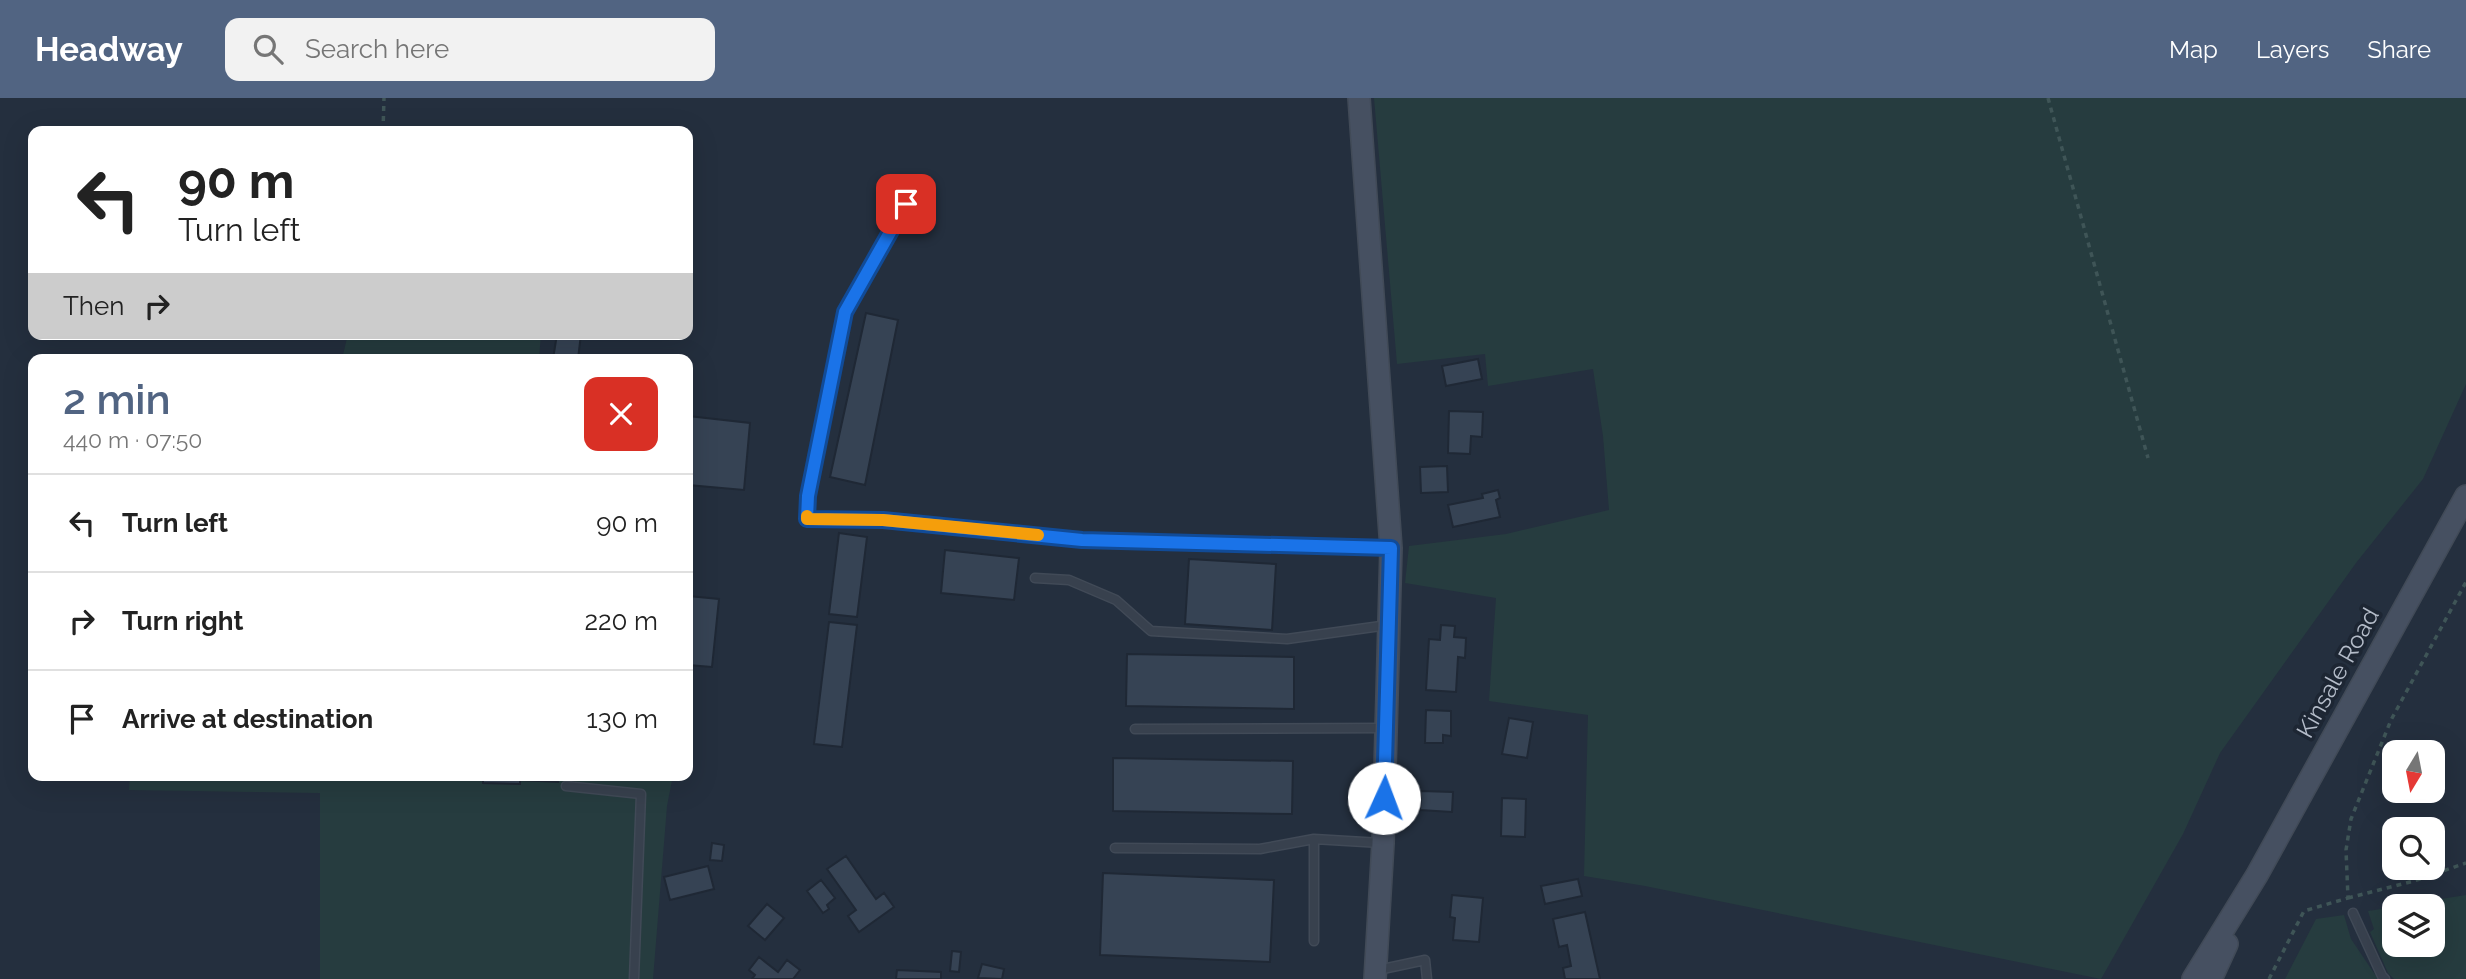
<!DOCTYPE html>
<meta charset="utf-8">
<style>
body{margin:0;font-family:Raleway,sans-serif;background:#f2f2f2;color:#222;height:100vh;display:flex;flex-direction:column;font-size:26px;white-space:nowrap}
*{box-sizing:border-box;margin:0}
p{font-size:23px;color:#767676}
.icon{flex:none;width:38px;height:38px;fill:none;stroke:currentColor;stroke-width:2;stroke-linecap:round;stroke-linejoin:round}
.map{position:relative;flex:1;overflow:hidden}
.side{position:absolute;left:28px;top:256px;width:665px;height:427px;display:flex;flex-direction:column;background:#fff;border-radius:14px;box-shadow:0 7px 28px #0002}
.side>*{flex:none}
.banner{position:absolute;left:28px;top:28px;width:665px;height:214px;border-radius:14px;box-shadow:0 7px 28px #0002;background:#fff;color:#222;overflow:hidden}
.needle{width:46px;rotate:190deg}
.fabs{position:absolute;left:2382px;top:642px;display:grid;gap:14px}
.fabs a{display:grid;place-items:center;width:63px;height:63px;border-radius:14px;background:#fff;box-shadow:0 7px 28px #0002;font-size:35px}
.pin{position:absolute;display:grid;place-items:center;width:60px;height:60px;color:#fff;margin:-30px;border-radius:14px;box-shadow:0 4px 10px #0006}
.me{position:absolute;width:77px;margin:-38px;rotate:2deg;stroke-linejoin:round;filter:drop-shadow(0 0 5px #0008)}
.turn{display:flex;align-items:center;gap:24px;height:147px;padding:0 35px;font-size:32px}
.turn .icon{width:91px;height:91px;stroke-width:2.5}
.turn b{display:block;font-size:49px;line-height:60px}
.then{display:flex;align-items:center;height:66px;padding:0 35px;background:#0003;gap:14px;font-size:26px}
.round{display:grid;place-items:center;flex:none;width:74px;height:74px;border-radius:14px;background:#f2f2f2}
.headline{display:flex;align-items:center;justify-content:space-between;height:119px;padding:0 35px}
h1{font-size:42px;font-weight:600;line-height:52px;color:#516482}
ul{padding:0;list-style:none}
li{display:flex;align-items:center;gap:21px;height:98px;padding:0 35px;border-top:2px solid #e0e0e0}
li div{flex:1}
li b{display:block;font-size:26px}
li em{font-style:normal}
header{display:flex;align-items:center;gap:42px;box-sizing:border-box;height:98px;padding:0 35px;background:#516482;color:#fff}
header strong{font-size:33px}
nav{display:flex;gap:38px;margin-inline-start:auto;font-size:24px}
.search{width:490px;height:63px;background:#f2f2f2;display:flex;align-items:center;gap:18px;box-sizing:border-box;padding:0 24px;border-radius:14px;color:#767676;font-size:26px}
.map>svg:first-child{display:block}
.green{fill:#263c3f}
.building{fill:#364354;stroke:#1f2835;stroke-width:2}
.lines{fill:none;stroke-linecap:round;stroke-linejoin:round}
.lane-casing{stroke:#414a57;stroke-width:11}
.secondary-casing{stroke:#414a57;stroke-width:24}
.path{stroke:#3f5557;stroke-width:3.5;stroke-dasharray:5 5;stroke-linecap:butt}
.lane{stroke:#38414e;stroke-width:8}
.secondary{stroke:#465061;stroke-width:21}
.route-casing{stroke:#114b97;stroke-width:18}
.route{stroke:#1a73e8;stroke-width:12}
.slow{stroke:#f59e0b;stroke-width:12}
.labels{text-anchor:middle;stroke-width:7;stroke-linejoin:round;paint-order:stroke}
.street-label{font-size:24px;fill:#b4bcc9;stroke:#1d2633}
</style>
<header>
<strong>Headway</strong>
<div class="search"><svg class="icon" aria-label="search" viewBox="0 0 24 24"><circle cx="10" cy="10" r="6"/><path d="M15 15l6 6"/></svg>Search here</div>
<nav><a>Map</a><a>Layers</a><a>Share</a></nav>
</header>
<div class="map">
<svg width="2466" height="881" viewBox="0 0 2466 881">
<rect width="100%" height="100%" fill="#242f3e"/>
<!-- green -->
<path class="green" d="M1374,0H2466V286L2423,381L2356,465L2220,655L2183,736L2101,881L1645,788L1584,778L1588,617L1489,603L1496,500L1405,485L1409,448L1506,436L1609,412L1603,338L1593,271L1488,288L1485,256L1397,266Z
M348,236H541L539,261H342Z
M130,677H673L667,708L653,881H320V695L129,692Z
M2466,797V881H2394L2388,875L2370,834L2374,831L2368,813L2394,809V847H2432V808H2397Z
M2344,817L2351,841L2378,881H2285L2316,821Z"/>
<!-- building -->
<path class="building" d="M866,215L898,222L865,387L830,379Z
M557,236H581L578,261H553Z
M1478,261L1482,281L1446,288L1442,268Z
M1449,313L1483,314L1482,339L1471,338L1470,356L1448,355Z
M688,318L750,325L744,392L688,387Z
M1447,368L1448,394L1421,395L1420,369Z
M1498,392L1500,400L1496,402L1500,419L1453,429L1448,407L1483,400L1482,396Z
M839,435L867,439L857,519L829,516Z
M945,452L1019,460L1014,502L941,495Z
M1189,461L1276,466L1272,532L1185,526Z
M688,498L719,501L712,569L688,567Z
M829,524L857,527L842,649L814,646Z
M1441,527L1455,528L1454,539L1466,540L1465,560L1458,559L1456,594L1426,592L1429,541L1440,542Z
M1127,556L1294,559V611L1126,608Z
M1426,612L1451,613V638L1443,637V645H1425Z
M1509,620L1533,624L1527,660L1502,656Z
M1113,660L1293,663L1292,716L1113,713Z
M483,677H558V684L520,682V686L483,685Z
M1421,693L1453,694L1452,714L1420,712Z
M1502,700L1526,701L1525,739L1501,738Z
M712,745L724,747L722,763L710,762Z
M846,758L876,801L884,795L894,809L859,834L848,818L856,812L827,771Z
M708,768L714,791L670,802L664,779Z
M1103,775L1274,782L1270,864L1100,857Z
M1578,781L1582,798L1545,806L1541,788Z
M821,782L835,800L827,807L829,811L823,815L807,793Z
M1452,797L1483,800L1479,844L1453,842L1455,820L1450,819Z
M767,806L784,820L765,842L748,828Z
M1585,814L1600,881H1565L1563,870L1571,868L1567,847L1559,849L1553,821Z
M952,853L961,854L959,874L950,873Z
M759,859L778,874L787,862L800,872L793,881H752L755,877L749,872Z
M982,866L1004,871L1002,881L978,880Z
M897,872L941,874V881H896Z"/>
<g class="lines">
<!-- lane casing -->
<g class="lane-casing">
<path id="lane" d="M906,106L845,214L808,398L807,421L882,422L1082,442L1389,450
M1035,480L1069,482L1116,502L1151,533L1287,541L1388,527
M1135,631L1384,630
M566,688L641,696L634,881
M1115,750L1260,751L1314,741
M2353,815L2382,878L2385,881
M1314,843V741L1381,745
M1378,872L1425,862L1427,881"/>
</g>
<!-- secondary casing -->
<g class="secondary-casing">
<path id="secondary" d="M1359,0L1391,450L1383,745L1375,881
M2193,881L2257,777L2466,398
M2211,881L2227,846"/>
</g>
<!-- path -->
<path class="path" d="M2048,0L2148,360
M383,33L384,0
M2348,800L2414,783L2466,765
M2269,881L2304,813L2348,800L2346,752L2351,721L2391,622L2466,484"/>
<!-- lane -->
<use href="#lane" class="lane"/>
<!-- secondary -->
<use href="#secondary" class="secondary"/>
</g>
<g class="lines">
<!-- route casing -->
<g class="route-casing">
<path id="route" d="M906,106L845,214L808,398L807,421L883,422L1082,442L1391,450L1384,700"/>
</g>
<!-- route -->
<use href="#route" class="route"/>
<!-- slow -->
<path class="slow" d="M807,418V421L883,422L1038,437"/>
</g>
<g class="labels">
<!-- street labels -->
<g class="street-label">
<text transform="translate(2338 575) rotate(-61)" y="8">Kinsale Road</text>
</g>
</g>
</svg>
<div class="fabs">
<a><svg class="needle" viewBox="-14 -14 28 28"><path d="M0-13l5 13h-10z" fill="#e53935"/><path d="M0 13l5-13h-10z" fill="#767676"/></svg></a>
<a><svg class="icon" aria-label="search" viewBox="0 0 24 24"><circle cx="10" cy="10" r="6"/><path d="M15 15l6 6"/></svg></a>
<a><svg class="icon" aria-label="layers" viewBox="0 0 24 24"><path d="M12 4l9 5-9 5-9-5zM3 14l9 5 9-5"/></svg></a>
</div>
<div class="pin" style="left:906px;top:106px;background:#d93025"><svg class="icon" aria-label="arrive" viewBox="0 0 24 24"><path d="M6 21V4h12l-3 4 3 4H6"/></svg></div>
<svg class="me" style="left:1384px;top:700px" viewBox="-20 -20 40 40"><circle r="19" fill="#fff"/><path d="M0-13L10 11 0 6-10 11z" fill="#1a73e8"/></svg>
<div class="banner">
<div class="turn"><svg class="icon" aria-label="left" viewBox="0 0 24 24"><path d="M17 20v-9H6M10 6l-5 5 5 5"/></svg><div><b>90 m</b>Turn left</div></div>
<div class="then">Then<svg class="icon" aria-label="right" viewBox="0 0 24 24"><path d="M7 20v-9h11M14 6l5 5-5 5"/></svg></div>
</div>
<section class="side">
<div class="headline"><div><h1>2 min</h1><p>440 m · 07:50</p></div><a class="round" style="background:#d93025;color:#fff"><svg class="icon" aria-label="close" viewBox="0 0 24 24"><path d="M6 6l12 12M18 6L6 18"/></svg></a></div>
<ul>
<li><svg class="icon" aria-label="left" viewBox="0 0 24 24"><path d="M17 20v-9H6M10 6l-5 5 5 5"/></svg><div><b>Turn left</b></div><em>90 m</em></li>
<li><svg class="icon" aria-label="right" viewBox="0 0 24 24"><path d="M7 20v-9h11M14 6l5 5-5 5"/></svg><div><b>Turn right</b></div><em>220 m</em></li>
<li><svg class="icon" aria-label="arrive" viewBox="0 0 24 24"><path d="M6 21V4h12l-3 4 3 4H6"/></svg><div><b>Arrive at destination</b></div><em>130 m</em></li>
</ul>
</section>
</div>
